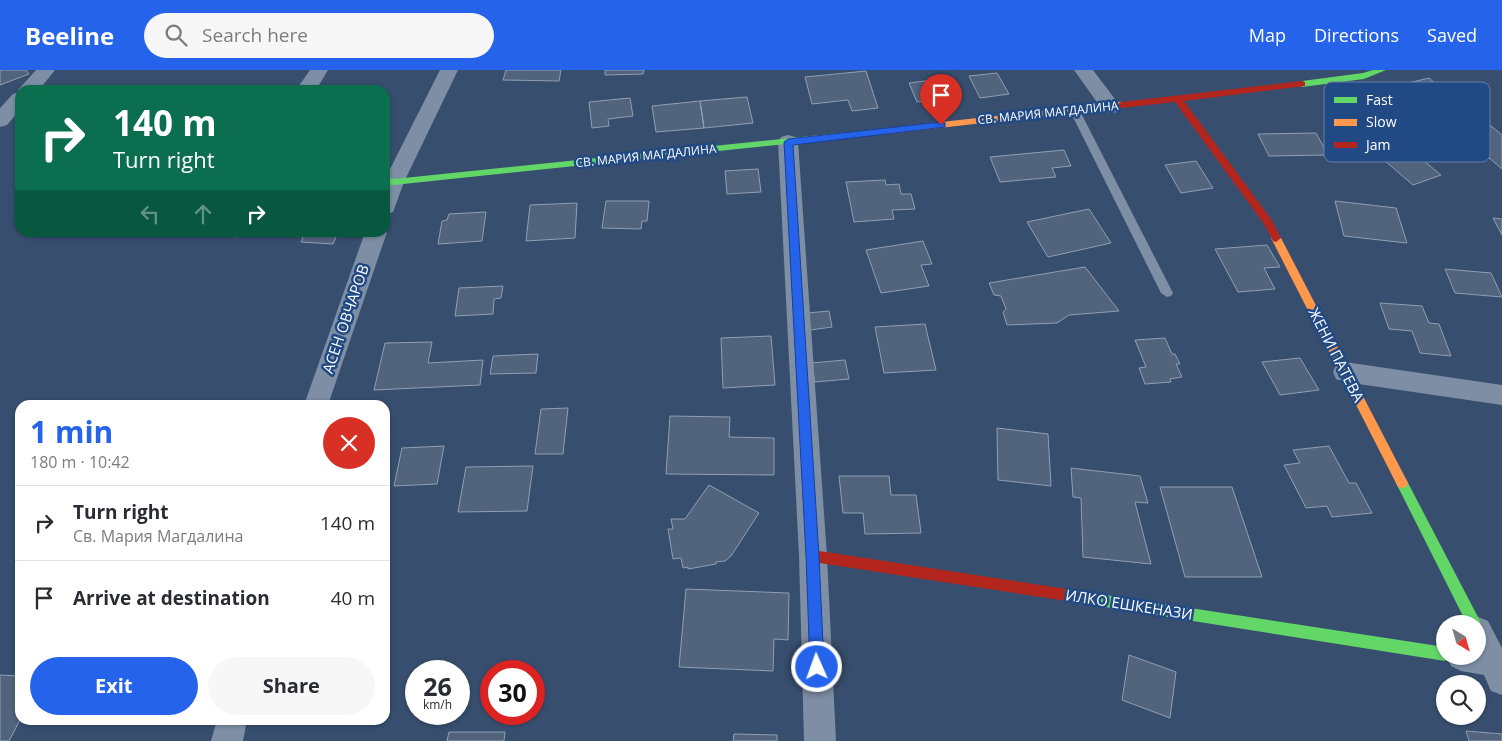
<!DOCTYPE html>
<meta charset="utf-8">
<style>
body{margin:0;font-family:"Open Sans",sans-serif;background:#f7f7f7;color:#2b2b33;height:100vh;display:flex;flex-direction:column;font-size:19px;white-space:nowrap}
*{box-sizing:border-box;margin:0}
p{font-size:16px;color:#7c7c81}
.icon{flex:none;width:28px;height:28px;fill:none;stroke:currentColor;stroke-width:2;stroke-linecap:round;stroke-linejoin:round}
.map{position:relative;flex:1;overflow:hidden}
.drawer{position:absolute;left:15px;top:330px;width:375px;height:325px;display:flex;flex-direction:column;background:#fff;border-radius:15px;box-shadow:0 1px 4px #0004}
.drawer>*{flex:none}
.guide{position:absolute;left:15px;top:15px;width:375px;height:152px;border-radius:15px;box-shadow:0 1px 4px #0004;background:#0b6e4f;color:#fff;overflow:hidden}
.needle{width:32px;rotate:143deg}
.controls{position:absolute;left:1436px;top:545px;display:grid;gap:10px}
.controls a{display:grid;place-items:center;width:50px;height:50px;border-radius:50%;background:#fff;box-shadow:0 1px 4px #0004;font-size:25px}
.speed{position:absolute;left:405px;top:590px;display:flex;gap:10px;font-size:25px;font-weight:700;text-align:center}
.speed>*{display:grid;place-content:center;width:65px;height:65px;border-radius:50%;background:#fff;box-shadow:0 1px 4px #0004;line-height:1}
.speed small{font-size:12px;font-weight:400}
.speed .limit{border:8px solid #d22;background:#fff;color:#111}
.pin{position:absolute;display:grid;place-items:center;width:42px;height:42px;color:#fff;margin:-51px -21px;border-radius:50% 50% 50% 0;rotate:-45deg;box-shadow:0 0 5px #0007}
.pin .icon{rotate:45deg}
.me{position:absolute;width:55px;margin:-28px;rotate:358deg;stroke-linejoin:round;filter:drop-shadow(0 0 4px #0008)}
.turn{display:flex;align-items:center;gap:18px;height:105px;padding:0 15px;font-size:22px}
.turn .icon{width:65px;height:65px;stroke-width:2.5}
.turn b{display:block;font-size:35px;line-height:42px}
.lanes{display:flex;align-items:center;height:48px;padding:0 15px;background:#0003;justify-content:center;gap:25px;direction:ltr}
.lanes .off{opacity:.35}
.round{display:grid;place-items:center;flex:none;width:52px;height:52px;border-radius:26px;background:#f7f7f7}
.overview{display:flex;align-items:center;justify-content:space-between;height:85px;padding:0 15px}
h1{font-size:30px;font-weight:700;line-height:38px;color:#2563eb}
.primary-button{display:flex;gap:10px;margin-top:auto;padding:10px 15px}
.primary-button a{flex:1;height:58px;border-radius:30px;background:#2563eb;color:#fff;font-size:20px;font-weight:700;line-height:58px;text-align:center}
.primary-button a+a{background:#f7f7f7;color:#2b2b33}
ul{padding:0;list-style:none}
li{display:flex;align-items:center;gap:15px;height:75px;padding:0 15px;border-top:1px solid #e1e1e2}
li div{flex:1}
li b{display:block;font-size:19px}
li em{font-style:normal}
header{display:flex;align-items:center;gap:30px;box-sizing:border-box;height:70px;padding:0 25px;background:#2563eb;color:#fff}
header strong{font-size:24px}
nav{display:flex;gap:28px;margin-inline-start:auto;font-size:18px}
.search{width:350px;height:45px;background:#f7f7f7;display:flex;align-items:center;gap:12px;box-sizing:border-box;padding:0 18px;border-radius:28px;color:#7c7c81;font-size:19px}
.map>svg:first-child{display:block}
.building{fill:#51637d;stroke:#919fb2}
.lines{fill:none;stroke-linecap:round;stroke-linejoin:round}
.lane{fill:#7e8ea4;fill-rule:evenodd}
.street{fill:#7e8ea4;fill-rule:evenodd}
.fast{fill:#63d668;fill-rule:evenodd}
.slow{fill:#ff974d;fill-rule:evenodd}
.jam{fill:#b3261e;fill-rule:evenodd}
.route{fill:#2563eb;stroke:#184099}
.labels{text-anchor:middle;stroke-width:5;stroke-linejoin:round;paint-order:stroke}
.far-street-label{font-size:12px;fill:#fff;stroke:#214a84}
.street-label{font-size:15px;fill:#fff;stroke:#214a84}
.key{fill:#214a84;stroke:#6480a9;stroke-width:1}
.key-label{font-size:14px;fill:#fff}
</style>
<header>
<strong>Beeline</strong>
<div class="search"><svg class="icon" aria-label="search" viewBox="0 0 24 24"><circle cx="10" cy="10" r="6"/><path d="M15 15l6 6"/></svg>Search here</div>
<nav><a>Map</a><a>Directions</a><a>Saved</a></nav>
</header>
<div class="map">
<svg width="1502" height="671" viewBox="0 0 1502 671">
<rect width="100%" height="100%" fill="#374e6e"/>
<!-- building -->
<path class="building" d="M0,0H26L29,4L0,15Z
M506,0H561L559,11L503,10Z
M605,0H644L643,4L605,5Z
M866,1L878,38L852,41L848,30L812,34L805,7Z
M997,3L1009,24L980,28L969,6Z
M1429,8L1477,49L1481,48L1502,65V99L1451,55L1447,57L1400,15Z
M940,9L948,29L917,32L909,13Z
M747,27L753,53L704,58L700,31Z
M630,28L633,46L608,49L609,56L592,58L589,32Z
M700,31L704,58L656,62L652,36Z
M1316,63L1328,85L1269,86L1258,64Z
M1378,67L1390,77L1401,72L1441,105L1413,115L1363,72Z
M1064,80L1071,96L1052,98L1056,107L1000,112L990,87Z
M1196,91L1213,118L1181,123L1165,95Z
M758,99L761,122L727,124L725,101Z
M885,110L886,115L899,114L901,124H911L915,139L892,140L894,149L854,152L846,112Z
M606,131H649L647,151H642L641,159L602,158Z
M1335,131L1396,138L1407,173L1344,166Z
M577,133L575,168L526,171L530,135Z
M1089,139L1111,173L1048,187L1027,152Z
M486,142L482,171L438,174L442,151L447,150L449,144Z
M1493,148L1502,149V165Z
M210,162H241L238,167Z
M305,162H338L333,174L301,172Z
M923,171L932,194L921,195L929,216L881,223L866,180Z
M1267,175L1280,197L1264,198L1275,219L1238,222L1215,179Z
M1085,197L1119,241L1069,245L1057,253L1007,255L1003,242L1006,239L1001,226L994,225L989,213Z
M1445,199L1491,203L1502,227L1455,223Z
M503,216L501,228L494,229L493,244L455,246L459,218Z
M1380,233L1422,236L1429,253L1439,254L1451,286L1420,283L1412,261L1389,259Z
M829,241L832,257L810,260L807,243Z
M925,254L936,300L884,303L875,257Z
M771,266L775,315L723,318L721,268Z
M1165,268L1172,284H1175L1180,294H1176L1182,307L1170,309L1171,312L1145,314L1139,298L1146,297L1135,270Z
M432,272L428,293L483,290L480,315L374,320L385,273Z
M538,284L536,303L490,304L493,286Z
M1300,288L1319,320L1280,325L1262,292Z
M845,290L849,309L815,312L811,293Z
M568,338L563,384H535L541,339Z
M670,346L730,347L729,367L774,368V405L666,404Z
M997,358L1048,364L1051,416L998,410Z
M444,376L437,414L394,416L402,378Z
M1329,376L1349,413H1356L1372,443L1332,447L1327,436L1306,438L1284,395L1300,393L1293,380Z
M533,396L527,441L458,442L466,397Z
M1071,398L1140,406L1148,433L1135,432L1151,494L1083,487L1081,428L1073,427Z
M839,406H889L891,425H916L921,463L865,464L863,443H843Z
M709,415L759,443L731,486L725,491L716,492V494L688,499V497L683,498L681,488L673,489L668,459H673L671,449H685Z
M1160,417H1232L1262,507H1185Z
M686,519L789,523L788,570L774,569L773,601L679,597Z
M1129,585L1176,602L1170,648L1122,630Z
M0,605L20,606V650L9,671H0Z
M1466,661L1502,664V671H1469Z
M449,662H505L504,671H447Z
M734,664L777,665V671H733Z"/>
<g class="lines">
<!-- lane -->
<path class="lane" d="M1075,38L1080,41L1173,223L1171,226L1167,227L1161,223L1070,41Z"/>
<!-- street -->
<path class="street" d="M36,0H55L39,20H20V40L7,55L0,57V38L13,24L20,22L18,20Z
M310,0H328L316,20H296Z
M440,0H458L404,112L393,142L385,145V109Z
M1074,0H1093L1121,37L1118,42L1111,43L1104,42Z
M788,65L795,67L798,72L827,486L836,671H804L799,486L778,72L781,67Z
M385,159L387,162L328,335H304L365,162H385Z
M1345,292L1502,315V335L1345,312L1336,309L1333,302L1336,295Z
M1478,547L1488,551L1502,578V625L1491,621L1484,605L1461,601L1451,596L1446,586H1478V554H1466L1468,551Z
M217,650H247L243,671H211Z"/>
<!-- fast -->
<path class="fast" d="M1373,0H1386L1364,9L1302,17L1298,14L1302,11L1363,3Z
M878,59L882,62L881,64L394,115L385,114V108L394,109Z
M1402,408L1406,409L1479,549L1481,554L1479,559L1478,554H1467L1396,413L1398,409Z
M1073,520L1445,577V586H1451L1445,591L1073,532L1068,530L1067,526L1068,522Z"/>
<!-- slow -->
<path class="slow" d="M1121,32L1124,33V37L878,65L874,62L878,59Z
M1276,164L1281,168L1406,409L1408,413L1406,417L1402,418L1398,417L1271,168Z"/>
<!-- jam -->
<path class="jam" d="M1302,11L1305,12V16L1184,31L1271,149L1281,168L1276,172L1273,171L1264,154L1175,32L1121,38L1117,35L1121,32Z
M813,480L1073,520L1078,522L1079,526L1078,530L1073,532L813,492L809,490L807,486L809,482Z"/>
</g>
<!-- route -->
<path class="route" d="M941,52L945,53V57L793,75L819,486L824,597L822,602L817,604L812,602L810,597L806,486L784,72L788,69Z"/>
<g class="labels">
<!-- far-street labels -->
<g class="far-street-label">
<text transform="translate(1048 43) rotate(-6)" y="4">СВ. МАРИЯ МАГДАЛИНА</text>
<text transform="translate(646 86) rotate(-6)" y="4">СВ. МАРИЯ МАГДАЛИНА</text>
</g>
<!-- street labels -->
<g class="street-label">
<text transform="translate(346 249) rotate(-71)" y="5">АСЕН ОВЧАРОВ</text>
<text transform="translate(1336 285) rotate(63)" y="5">ЖЕНИ ПАТЕВА</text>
<text transform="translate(1129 535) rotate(9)" y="5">ИЛКО ЕШКЕНАЗИ</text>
</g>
</g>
<!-- legend -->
<rect x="1324" y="12" width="166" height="80" rx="8" class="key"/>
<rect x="1334" y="27" width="23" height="6" fill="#63d668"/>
<rect x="1334" y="49" width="23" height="7" fill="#ff974d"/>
<rect x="1334" y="72" width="23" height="6" fill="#b3261e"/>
<g class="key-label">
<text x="1366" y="35">Fast</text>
<text x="1366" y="57">Slow</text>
<text x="1366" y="80">Jam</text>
</g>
</svg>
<div class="controls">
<a><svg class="needle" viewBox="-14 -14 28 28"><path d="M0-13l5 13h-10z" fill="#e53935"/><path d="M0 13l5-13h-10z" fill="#7c7c81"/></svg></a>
<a><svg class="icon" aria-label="search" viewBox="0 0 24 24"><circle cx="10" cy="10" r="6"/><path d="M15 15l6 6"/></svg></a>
</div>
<div class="speed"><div>26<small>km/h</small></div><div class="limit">30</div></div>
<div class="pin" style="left:941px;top:55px;background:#d93025"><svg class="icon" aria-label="arrive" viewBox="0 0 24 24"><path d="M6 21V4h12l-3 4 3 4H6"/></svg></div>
<svg class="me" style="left:817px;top:597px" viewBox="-20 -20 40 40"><circle r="17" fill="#2563eb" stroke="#fff" stroke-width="3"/><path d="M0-11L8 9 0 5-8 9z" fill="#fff"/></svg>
<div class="guide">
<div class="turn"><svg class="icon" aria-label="right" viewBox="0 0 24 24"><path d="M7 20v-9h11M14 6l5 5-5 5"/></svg><div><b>140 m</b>Turn right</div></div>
<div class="lanes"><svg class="icon off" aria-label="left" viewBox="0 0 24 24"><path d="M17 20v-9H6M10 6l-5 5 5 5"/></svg><svg class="icon off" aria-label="ahead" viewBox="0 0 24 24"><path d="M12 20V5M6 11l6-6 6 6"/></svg><svg class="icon" aria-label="right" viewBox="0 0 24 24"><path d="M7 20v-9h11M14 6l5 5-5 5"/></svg></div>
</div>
<section class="drawer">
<div class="overview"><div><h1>1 min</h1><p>180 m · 10:42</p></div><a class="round" style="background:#d93025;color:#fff"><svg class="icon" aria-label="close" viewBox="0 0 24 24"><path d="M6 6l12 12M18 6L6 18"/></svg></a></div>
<ul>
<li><svg class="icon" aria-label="right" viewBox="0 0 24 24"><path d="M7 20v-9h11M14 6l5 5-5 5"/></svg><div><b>Turn right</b><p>Св. Мария Магдалина</p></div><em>140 m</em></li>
<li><svg class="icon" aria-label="arrive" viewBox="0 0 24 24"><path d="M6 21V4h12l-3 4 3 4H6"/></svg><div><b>Arrive at destination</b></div><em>40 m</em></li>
</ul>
<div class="primary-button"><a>Exit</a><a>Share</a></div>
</section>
</div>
